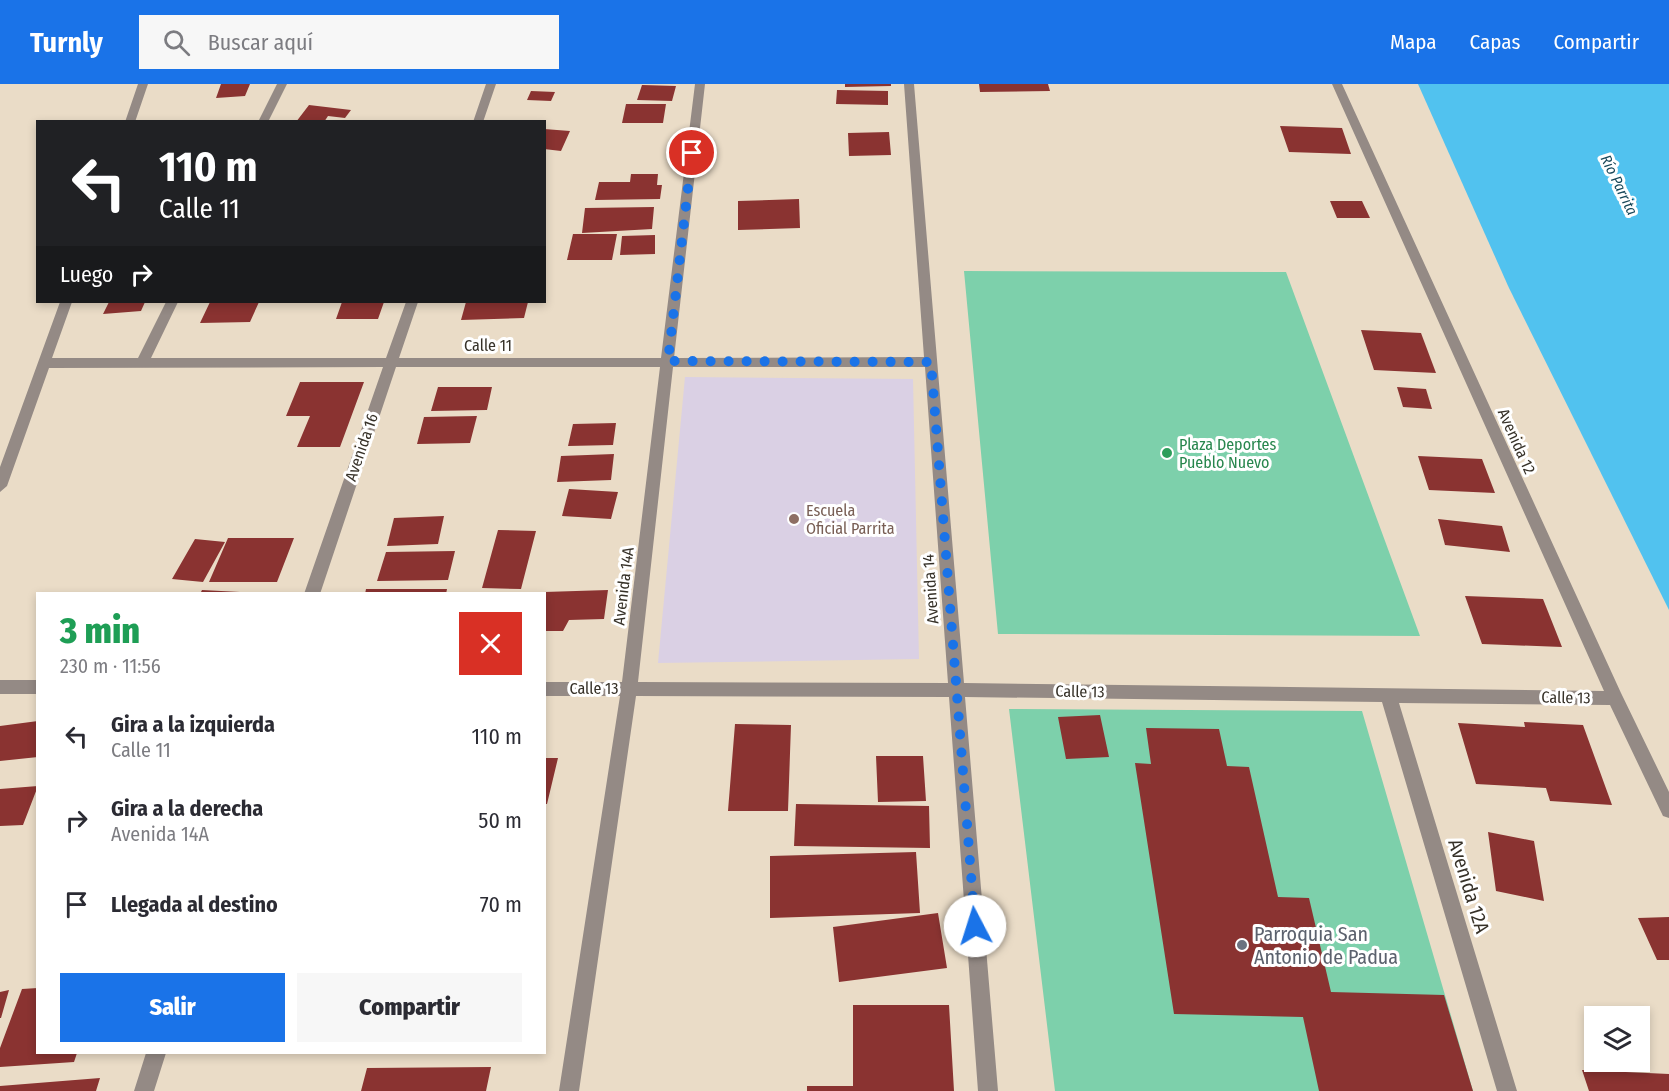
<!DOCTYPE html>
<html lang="es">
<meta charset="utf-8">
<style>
body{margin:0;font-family:"Fira Sans Condensed",sans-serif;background:#f7f7f7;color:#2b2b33;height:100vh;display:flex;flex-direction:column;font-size:22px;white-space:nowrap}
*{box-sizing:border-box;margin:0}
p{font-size:20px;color:#7c7c81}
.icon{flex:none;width:33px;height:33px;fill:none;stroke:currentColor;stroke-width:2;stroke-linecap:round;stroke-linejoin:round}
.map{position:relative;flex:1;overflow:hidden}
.sheet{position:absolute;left:36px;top:508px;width:510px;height:462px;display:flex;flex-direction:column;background:#fff;border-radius:0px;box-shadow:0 3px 9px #0003}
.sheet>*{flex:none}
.banner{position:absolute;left:36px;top:36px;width:510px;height:183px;border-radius:0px;box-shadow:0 3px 9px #0003;background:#202124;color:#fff;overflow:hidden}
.tools{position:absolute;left:1584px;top:922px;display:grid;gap:12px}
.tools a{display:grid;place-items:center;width:66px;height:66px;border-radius:0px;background:#fff;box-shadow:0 3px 9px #0003;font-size:30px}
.pin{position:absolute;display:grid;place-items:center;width:51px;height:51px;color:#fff;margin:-26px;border:3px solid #fff;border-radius:50%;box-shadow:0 2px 6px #0007}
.me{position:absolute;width:66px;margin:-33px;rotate:355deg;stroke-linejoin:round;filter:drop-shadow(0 0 4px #0008)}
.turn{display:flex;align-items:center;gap:21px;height:126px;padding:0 24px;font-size:27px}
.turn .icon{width:78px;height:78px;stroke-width:2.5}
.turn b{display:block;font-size:42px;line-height:51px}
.then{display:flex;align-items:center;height:57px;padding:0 24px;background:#0003;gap:12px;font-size:22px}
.round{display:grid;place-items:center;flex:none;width:63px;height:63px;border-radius:0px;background:#f7f7f7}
.overview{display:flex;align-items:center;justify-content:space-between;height:102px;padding:0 24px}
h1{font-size:36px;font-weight:800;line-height:45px;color:#1e9e55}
.primary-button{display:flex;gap:12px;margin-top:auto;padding:12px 24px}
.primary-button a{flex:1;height:69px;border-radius:0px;background:#1a73e8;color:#fff;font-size:24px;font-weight:800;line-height:69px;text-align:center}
.primary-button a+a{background:#f7f7f7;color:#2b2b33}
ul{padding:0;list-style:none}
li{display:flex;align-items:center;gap:18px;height:84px;padding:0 24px}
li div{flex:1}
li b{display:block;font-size:22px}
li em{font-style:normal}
header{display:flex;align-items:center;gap:36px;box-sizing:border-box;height:84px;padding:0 30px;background:#1a73e8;color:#fff}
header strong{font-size:28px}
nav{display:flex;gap:33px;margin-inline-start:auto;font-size:21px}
.search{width:420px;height:54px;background:#f7f7f7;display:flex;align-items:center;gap:15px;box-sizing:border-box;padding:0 21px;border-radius:0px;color:#7c7c81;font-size:22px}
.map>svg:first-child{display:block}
.education{fill:#dad0e4}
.green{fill:#7dd0ab}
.water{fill:#51c2ef}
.building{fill:#8a3331}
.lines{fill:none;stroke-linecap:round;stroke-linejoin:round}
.minor{fill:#948a85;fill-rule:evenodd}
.route{stroke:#1a73e8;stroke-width:10;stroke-dasharray:0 18}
.leisure-dot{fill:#2e9e5b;stroke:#fff;stroke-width:2}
.education-dot{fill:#8d6e63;stroke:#fff;stroke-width:2}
.worship-dot{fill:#6b7280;stroke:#fff;stroke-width:2}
.labels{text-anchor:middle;stroke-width:6;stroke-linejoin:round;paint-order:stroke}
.far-water-label{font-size:15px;font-style:italic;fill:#174759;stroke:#fff}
.street-label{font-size:16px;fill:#363128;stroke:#fff}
.leisure-label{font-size:16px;fill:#27864d;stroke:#fff;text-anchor:start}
.education-label{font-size:16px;fill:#785e54;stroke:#fff;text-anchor:start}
.near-street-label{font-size:20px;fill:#363128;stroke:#fff}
.near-worship-label{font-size:20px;fill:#5b616d;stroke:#fff;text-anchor:start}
</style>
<header>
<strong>Turnly</strong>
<div class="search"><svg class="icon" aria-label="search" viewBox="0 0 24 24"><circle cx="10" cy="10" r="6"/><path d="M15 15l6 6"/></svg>Buscar aquí</div>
<nav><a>Mapa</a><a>Capas</a><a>Compartir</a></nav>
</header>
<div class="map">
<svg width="1669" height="1007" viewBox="0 0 1669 1007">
<rect width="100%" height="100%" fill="#eadcc7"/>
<!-- education -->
<path class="education" d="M685,293L913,295L919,575L658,579Z"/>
<!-- green -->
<path class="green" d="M964,187L1286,188L1420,552L998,550Z
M1009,625L1362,627L1473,1007H1055Z"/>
<!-- water -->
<path class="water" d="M1418,0H1669V526L1509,204Z"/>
<!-- building -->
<path class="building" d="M221,0H250L245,12L216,14Z
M845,0H891V2L845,3Z
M979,0H1048L1050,7L980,8Z
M642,1L676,2L672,17L637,16Z
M837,6L888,7V21L836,20Z
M531,7L555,8L551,17L527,16Z
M626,20H666L663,39H622Z
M309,21L351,26L345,34L328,32L324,38H296Z
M1280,42L1342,44L1351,70L1289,68Z
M544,45L570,47L561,67L544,65Z
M889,48L891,71L849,72L848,49Z
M631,90H658L657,101H662L660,115L595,116L599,98H630Z
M799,115L800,144L738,146V117Z
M1330,117H1362L1370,134H1337Z
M654,123L652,145L582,149L585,124Z
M573,150H617L612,176H567Z
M655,151V170L620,171L622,152Z
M109,218H145L141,227L103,230Z
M210,218H259L250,238L200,239Z
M342,218H384L378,235H336Z
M466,218H528L524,234L461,236Z
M1361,246L1421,249L1436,289L1374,286Z
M300,298H364L340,363H297L310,332H286Z
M438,303H492L487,326L431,327Z
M1397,303L1426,305L1432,325L1403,323Z
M477,332L470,359L417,360L424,333Z
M616,339L613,361L568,362L573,340Z
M614,370L611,396L557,398L561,372Z
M1418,372L1482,375L1495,409L1429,406Z
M569,405L618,408L611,435L562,432Z
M444,432L438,460L387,462L394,434Z
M1438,435L1502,442L1510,468L1445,461Z
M498,446L536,447L521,505L482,504Z
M228,454H294L277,498H209Z
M195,455L225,458L203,498L172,495Z
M455,467L448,496L377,497L386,468Z
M366,505H447L446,510H365Z
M202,506L240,508V510H200Z
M608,506L604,535L569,536L563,547H544V508Z
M1465,512L1543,515L1562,563L1482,560Z
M1100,631L1109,673L1066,675L1058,633Z
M38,637V673L0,677V642Z
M1524,638L1583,641L1612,721L1550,717L1546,704L1476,700L1458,639L1525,643Z
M735,640L791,641L788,727H728Z
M1146,644L1219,645L1227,682L1249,683L1278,813L1309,814L1331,908L1444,911L1473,1007H1319L1303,933L1174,930L1135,679L1151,680Z
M876,672H923L926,717L878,718Z
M544,674H558L547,720H544Z
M38,702L23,741L0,742V705Z
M796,720L929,722L930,764L794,762Z
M1488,748L1534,757L1544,817L1496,807Z
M916,768L920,829L770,834V772Z
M938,829L947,884L839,898L833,843Z
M1669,833V876H1657L1638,834Z
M38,904V969H77L74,978L0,983V964L22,905Z
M9,906L1,934H0V908Z
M853,921H949L954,1007H807V1002H853Z
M491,983L486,1007H361L367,984Z
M1582,986L1669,990V1007H1589Z
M100,994L96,1007H0V1002Z"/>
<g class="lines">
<!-- minor -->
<path class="minor" d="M138,0H148L135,38H125Z
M277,0H287L268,38H258Z
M486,0H496L483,38H473Z
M695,0H705L674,274L924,273L904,0H914L964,599L1604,607L1332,0H1342L1621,609L1669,708V734L1663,732L1610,621L1399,619L1517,1007H1497L1382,618L965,613L998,1007H978L949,613L636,612L579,1007H559L620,612H544V598H622L660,283H396L320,510H304L383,283L49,284L7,402L0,408V383L60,218H72L52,274H138L166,218H178L151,274H386L406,218H418L399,274H661ZM673,283H925L948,599L638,598Z
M0,596H38V610H0Z
M146,969H166L154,1007H134Z"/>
</g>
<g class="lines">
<!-- route -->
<path class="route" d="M692,69L668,277L931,278L975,842"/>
</g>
<!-- markers -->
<circle class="leisure-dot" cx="1167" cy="369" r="6"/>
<circle class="education-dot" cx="794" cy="435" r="6"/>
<circle class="worship-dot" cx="1242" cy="861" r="6"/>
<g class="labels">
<!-- far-water labels -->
<g class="far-water-label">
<text transform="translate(1619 101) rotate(64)" y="5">Río Parrita</text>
</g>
<!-- street labels -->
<g class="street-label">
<text x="488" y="267">Calle 11</text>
<text transform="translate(1517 357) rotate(66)" y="6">Avenida 12</text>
<text transform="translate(361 363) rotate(-71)" y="6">Avenida 16</text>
<text transform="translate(623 502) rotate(-83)" y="6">Avenida 14A</text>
<text transform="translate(930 505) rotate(-94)" y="6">Avenida 14</text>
<text x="594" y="610">Calle 13</text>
<text transform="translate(1080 607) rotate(1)" y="6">Calle 13</text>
<text transform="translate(1566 613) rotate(1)" y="6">Calle 13</text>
</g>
<!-- leisure labels -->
<g class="leisure-label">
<text x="1179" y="366">Plaza Deportes<tspan x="1179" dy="18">Pueblo Nuevo</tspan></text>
</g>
<!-- education labels -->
<g class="education-label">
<text x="806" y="432">Escuela<tspan x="806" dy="18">Oficial Parrita</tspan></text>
</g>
<!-- near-street labels -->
<g class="near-street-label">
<text transform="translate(1469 802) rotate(73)" y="7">Avenida 12A</text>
</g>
<!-- near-worship labels -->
<g class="near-worship-label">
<text x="1254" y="857">Parroquia San<tspan x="1254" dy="23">Antonio de Padua</tspan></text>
</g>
</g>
</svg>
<div class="tools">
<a><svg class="icon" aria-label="layers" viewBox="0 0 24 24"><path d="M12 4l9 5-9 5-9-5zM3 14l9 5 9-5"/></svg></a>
</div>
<div class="pin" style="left:692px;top:69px;background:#d93025"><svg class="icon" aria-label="arrive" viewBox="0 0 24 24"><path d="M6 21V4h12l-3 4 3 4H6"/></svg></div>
<svg class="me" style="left:975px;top:842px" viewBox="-20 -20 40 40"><circle r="19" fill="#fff"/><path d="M0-13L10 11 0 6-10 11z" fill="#1a73e8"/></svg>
<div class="banner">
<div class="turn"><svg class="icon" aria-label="left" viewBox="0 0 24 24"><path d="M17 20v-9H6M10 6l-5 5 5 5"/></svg><div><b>110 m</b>Calle 11</div></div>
<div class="then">Luego<svg class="icon" aria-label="right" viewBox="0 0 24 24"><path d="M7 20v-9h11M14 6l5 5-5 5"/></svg></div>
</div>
<section class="sheet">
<div class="overview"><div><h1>3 min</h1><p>230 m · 11:56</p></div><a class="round" style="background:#d93025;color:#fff"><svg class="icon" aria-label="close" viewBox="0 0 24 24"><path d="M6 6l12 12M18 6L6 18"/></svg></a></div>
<ul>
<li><svg class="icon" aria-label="left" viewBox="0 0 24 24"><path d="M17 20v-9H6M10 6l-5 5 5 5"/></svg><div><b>Gira a la izquierda</b><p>Calle 11</p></div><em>110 m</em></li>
<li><svg class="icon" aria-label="right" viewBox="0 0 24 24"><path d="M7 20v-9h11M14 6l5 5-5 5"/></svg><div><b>Gira a la derecha</b><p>Avenida 14A</p></div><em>50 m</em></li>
<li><svg class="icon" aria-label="arrive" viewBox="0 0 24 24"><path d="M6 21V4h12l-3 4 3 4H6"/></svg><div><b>Llegada al destino</b></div><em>70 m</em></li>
</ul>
<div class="primary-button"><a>Salir</a><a>Compartir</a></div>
</section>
</div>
